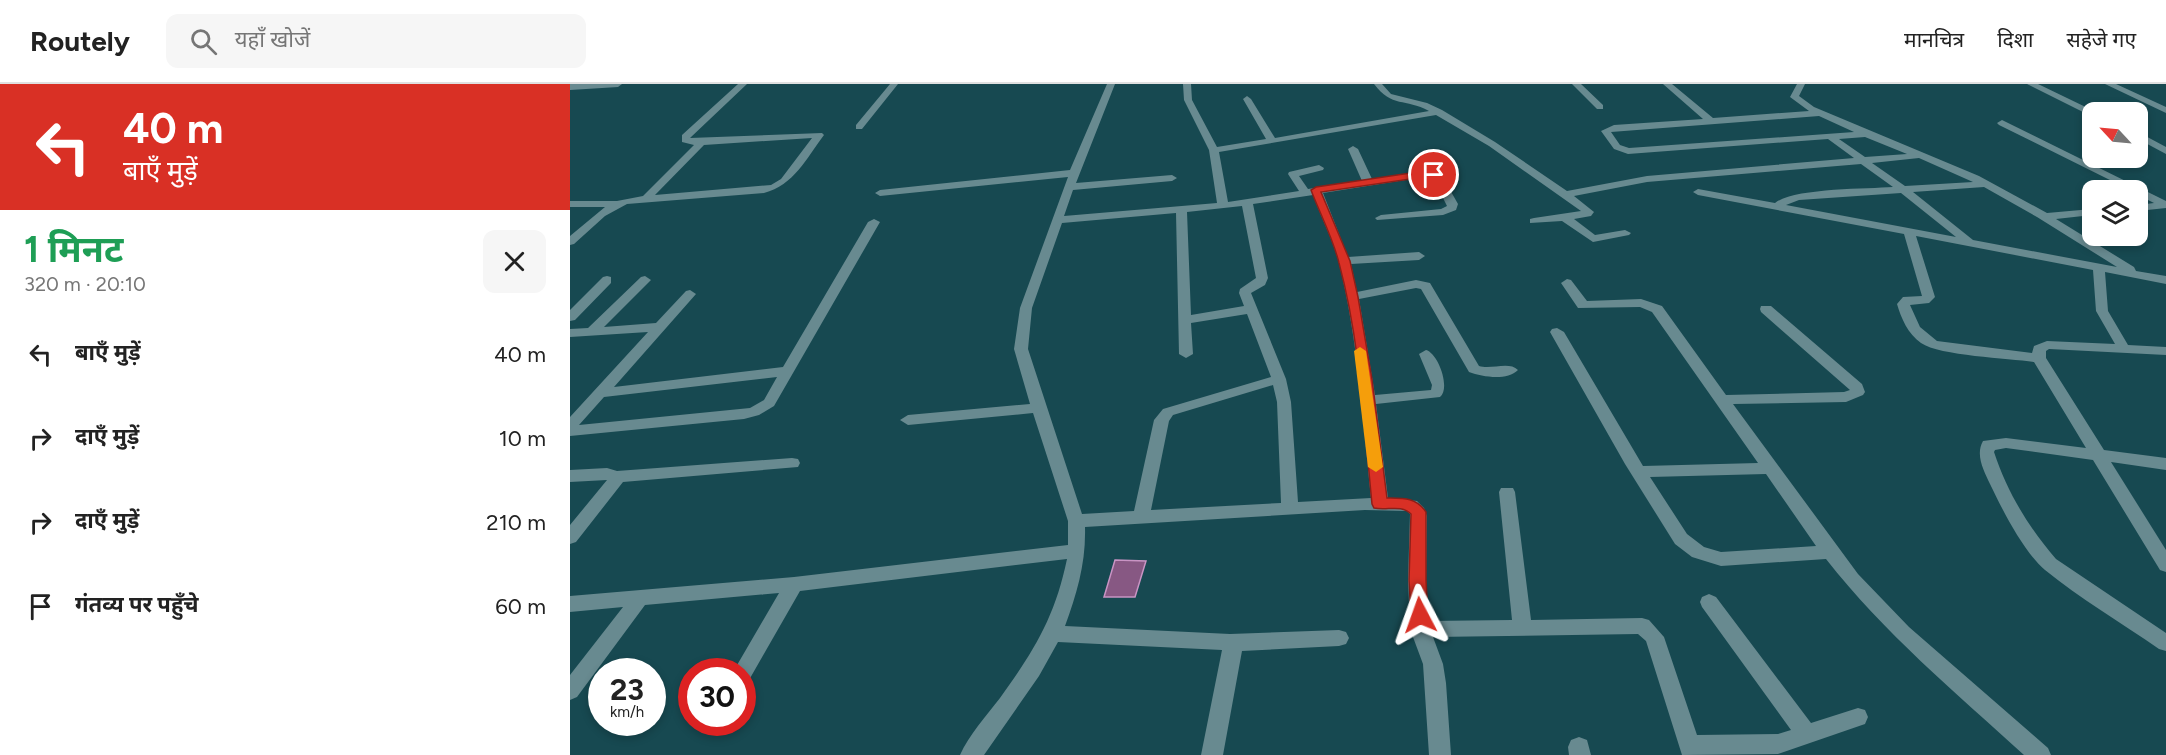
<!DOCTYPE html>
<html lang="hi">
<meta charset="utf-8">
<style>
body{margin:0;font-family:Figtree,"Noto Sans Devanagari",sans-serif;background:#f6f6f6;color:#222;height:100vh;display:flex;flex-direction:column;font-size:22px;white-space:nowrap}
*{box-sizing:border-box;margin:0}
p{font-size:20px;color:#767676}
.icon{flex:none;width:33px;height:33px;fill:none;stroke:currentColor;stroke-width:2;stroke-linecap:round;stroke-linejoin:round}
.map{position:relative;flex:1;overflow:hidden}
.drawer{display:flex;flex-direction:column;background:#fff;width:570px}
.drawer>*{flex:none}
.guide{background:#d93025;color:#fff;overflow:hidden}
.needle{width:39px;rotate:296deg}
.controls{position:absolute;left:1512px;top:18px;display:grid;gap:12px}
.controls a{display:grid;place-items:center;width:66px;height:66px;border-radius:12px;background:#fff;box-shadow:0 3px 9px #0003;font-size:30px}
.speed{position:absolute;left:18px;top:574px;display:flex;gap:12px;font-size:30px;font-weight:700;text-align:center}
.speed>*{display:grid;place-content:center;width:78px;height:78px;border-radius:50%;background:#fff;box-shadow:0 3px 9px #0003;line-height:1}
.speed small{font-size:15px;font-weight:400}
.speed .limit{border:9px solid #d22;background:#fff;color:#111}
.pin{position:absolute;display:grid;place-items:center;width:51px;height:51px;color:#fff;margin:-26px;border:3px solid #fff;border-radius:50%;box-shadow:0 2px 6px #0007}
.me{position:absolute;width:66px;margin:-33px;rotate:356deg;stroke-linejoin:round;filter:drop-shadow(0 0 4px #0008)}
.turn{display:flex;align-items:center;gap:21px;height:126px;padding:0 24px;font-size:27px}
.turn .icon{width:78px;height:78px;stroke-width:2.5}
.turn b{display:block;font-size:42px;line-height:51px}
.round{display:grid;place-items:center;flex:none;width:63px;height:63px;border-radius:12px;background:#f6f6f6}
.summary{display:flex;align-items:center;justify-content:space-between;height:102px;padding:0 24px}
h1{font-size:36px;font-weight:700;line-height:45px;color:#1e9e55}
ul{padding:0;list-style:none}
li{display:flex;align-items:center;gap:18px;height:84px;padding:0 24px}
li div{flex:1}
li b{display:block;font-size:22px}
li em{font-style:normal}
header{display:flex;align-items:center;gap:36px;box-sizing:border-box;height:84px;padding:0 30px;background:#fff;border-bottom:2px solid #e0e0e0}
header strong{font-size:28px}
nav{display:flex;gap:33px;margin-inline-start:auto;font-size:21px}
.search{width:420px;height:54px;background:#f6f6f6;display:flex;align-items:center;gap:15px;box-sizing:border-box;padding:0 21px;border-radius:12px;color:#767676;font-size:22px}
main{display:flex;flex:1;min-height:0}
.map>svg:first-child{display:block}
.building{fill:#875883;stroke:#c994c4;stroke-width:1.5}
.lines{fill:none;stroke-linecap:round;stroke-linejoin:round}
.minor{fill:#688a90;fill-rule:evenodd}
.route{fill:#d93025;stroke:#8d1f18;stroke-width:1.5}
.slow{fill:#f59e0b}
</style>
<header>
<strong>Routely</strong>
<div class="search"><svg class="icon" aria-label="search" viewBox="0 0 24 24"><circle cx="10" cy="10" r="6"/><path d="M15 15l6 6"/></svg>यहाँ खोजें</div>
<nav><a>मानचित्र</a><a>दिशा</a><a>सहेजे गए</a></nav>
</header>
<main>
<section class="drawer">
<div class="guide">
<div class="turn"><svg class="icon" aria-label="left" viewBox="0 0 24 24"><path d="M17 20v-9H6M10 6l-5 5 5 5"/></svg><div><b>40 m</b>बाएँ मुड़ें</div></div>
</div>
<div class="summary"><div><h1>1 मिनट</h1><p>320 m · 20:10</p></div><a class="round"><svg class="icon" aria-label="close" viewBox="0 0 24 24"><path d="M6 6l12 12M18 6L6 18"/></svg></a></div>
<ul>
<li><svg class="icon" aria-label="left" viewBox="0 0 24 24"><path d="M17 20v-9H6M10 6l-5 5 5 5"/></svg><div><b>बाएँ मुड़ें</b></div><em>40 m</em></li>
<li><svg class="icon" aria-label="right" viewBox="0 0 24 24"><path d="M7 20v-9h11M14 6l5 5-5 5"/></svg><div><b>दाएँ मुड़ें</b></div><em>10 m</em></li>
<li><svg class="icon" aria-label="right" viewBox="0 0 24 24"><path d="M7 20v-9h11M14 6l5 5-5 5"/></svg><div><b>दाएँ मुड़ें</b></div><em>210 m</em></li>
<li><svg class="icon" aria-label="arrive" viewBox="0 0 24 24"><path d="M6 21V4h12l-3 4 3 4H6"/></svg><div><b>गंतव्य पर पहुँचे</b></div><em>60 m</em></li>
</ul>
</section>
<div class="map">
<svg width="1596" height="671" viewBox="0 0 1596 671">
<rect width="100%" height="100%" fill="#174951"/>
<!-- building -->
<path class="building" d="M545,476L576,477L565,513H534Z"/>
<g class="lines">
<!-- minor -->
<path class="minor" d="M0,0H52L48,3L0,6Z
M168,0H177L120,54L252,49L254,51C236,75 224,101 194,109L57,120L35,132L4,160L0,161V152L35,123H0V117H47L73,112L124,61L112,58V51ZM242,54L211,95L201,101L85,111L134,61Z
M320,0H328L292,45H286V41Z
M537,0H545L506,99L602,91L607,94L602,97L503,106L494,132L647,119L639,66L614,16L613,0H621L622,16L647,63L696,55L673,15L677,12L681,15L705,54L859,27C835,14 822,24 804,0H812L821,10L857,19L872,26L925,58L997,107L1077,92L1284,74L1258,55L1058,70L1044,65L1031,47L1044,41L1133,35L1093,0H1102L1143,34L1239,27L1220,13L1227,0H1235L1229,12L1244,23L1409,92L1477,129L1522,125V131L1486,135L1564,183L1566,187L1596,192V200L1535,188L1538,227L1558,261L1596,263V271L1479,265L1476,267V274L1534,366L1596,374V386L1541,378L1596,466V488L1590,486L1523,376L1436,364L1425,366L1424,368C1437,408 1459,444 1486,475L1596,549V567L1589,565C1552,539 1509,514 1475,486C1453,467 1433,427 1420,400C1414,387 1405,371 1413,357L1436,354L1516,364L1464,278C1438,274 1370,272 1351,259C1338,250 1331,234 1327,220L1333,213L1352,212L1334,150L1128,111L1123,108L1128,105L1205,119C1223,104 1296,105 1323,103L1291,80L1077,98L1004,112L1024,128L1021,132L1004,135L1025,151L1055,146L1061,149L1059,151L1023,158L992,137L960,139V135L964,134L1011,127L919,62L866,31L649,68L658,118L729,107L718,90L719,88L749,81L754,84L753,86L729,92L738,105L792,97L778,65L783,62L788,65L802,95L854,87L871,90L888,120L886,126L873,131L807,136L805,134L811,131L871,125L877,122L863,94L854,93L753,109L778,173L849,168L855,172L849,176L781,180L787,208L846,196L860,199L909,282C921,286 939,277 948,286C937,297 913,293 899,288L851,205L846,204L789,215L805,311L861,306L862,301L849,270L856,266C868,269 881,304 870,313L806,320L818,414L847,417L854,424L857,432L856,496L859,537L942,536L929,408L931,404H943L945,408L961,536L1072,534L1079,536L1094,553L1127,651L1208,650L1221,646L1132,523L1130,518L1132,513L1139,510L1146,513L1241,639L1288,624L1295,626L1298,633L1295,640L1208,670L1112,671L1076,557L1068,550L863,553L873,580L876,599L881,671H859L853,580L840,545L838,496L840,430L837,427L795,426L515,443C516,479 507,509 495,542L660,550L769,546L776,548L779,554L776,560L769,562L672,567L653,671H631L652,566L488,558L469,592L414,671H390C399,651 416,632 430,614C464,567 485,533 497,475L230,507L179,596L172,599V588H163L209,509L75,521L7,613L0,616V591L53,523L0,528V512L224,493L498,461V437L463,329L338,341L330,336L338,331L460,320L444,265L450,224L498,93L310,112L305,109L310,106L500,86ZM1249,32L1284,48L1059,64L1050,61L1041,48ZM1295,53L1337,70L1295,73L1269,55ZM1349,74L1403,98L1335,102L1302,79ZM1414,103L1467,133L1547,183L1403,156L1343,108ZM1331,109L1386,153L1216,121L1229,116ZM743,111C751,133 763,156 769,179C788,256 793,336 801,414L728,418L721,318L716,295L681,209L695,201L698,194L683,120ZM672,122L686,194L670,205L669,209L674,222L621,231L617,128ZM606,129L609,270L616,274L623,270L621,239L677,230L701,293L593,325L584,336L564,427L512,430L458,265L462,224L492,139ZM1346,152L1523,186L1526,227L1545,260L1477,257L1464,262L1462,269L1367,257L1350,243L1340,221L1359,219L1365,213ZM703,301L707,318L711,419L581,426L599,337L603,331Z
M1002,0H1011L1033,21V25H1027Z
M1457,0H1468L1526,28L1519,31Z
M1535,0H1546L1596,23V29Z
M1432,36L1596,117V124L1568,127V121L1584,119L1568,111V106H1560L1429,41L1427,39Z
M1568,48L1596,63V70L1568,55Z
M304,135L310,138L204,322L189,331L174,335L0,352V333L78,248L0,253V245L18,244L71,193L75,192L81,196L34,243L86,239L116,207L120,206L126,210L44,303L213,283L298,138ZM207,293L194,316L180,324L9,341L34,313Z
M37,192L41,193V199L5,236L0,237V226L33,193Z
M997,195L1001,196L1017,217L1071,215L1092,222L1156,311L1274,308L1280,306L1191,228L1190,225L1191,222H1201L1292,300L1295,308L1293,311L1276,318L1163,320L1288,490L1339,543L1478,664L1481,671H1454C1385,608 1314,549 1256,475L1151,482L1122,473L1105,460L1055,380L980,248L982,245L987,244L994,248L1073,382L1188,379L1082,228L1070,223L1008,224L991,199ZM1196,390L1246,462L1151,468L1134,463L1117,450L1080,393Z
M222,374L228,375L230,379L228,383L53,398L6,458L0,460V441L37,396L0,398V386L37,384L47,387Z
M1009,653L1017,656L1021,671H999L998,663L1001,656Z"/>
</g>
<!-- route -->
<path class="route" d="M854,87L868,91L864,93H854L751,108L780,177L788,213L802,295L817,414C833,414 846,413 856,428V496L858,531L856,536L850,539L844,536L841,531L839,496L841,430C831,420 817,427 804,424L802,420C794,340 790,257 769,179C763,154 750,130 741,106L746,103Z"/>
<!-- slow -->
<path class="slow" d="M790,263L796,267L813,383L806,388L798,383L784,267Z"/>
</svg>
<div class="controls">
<a><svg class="needle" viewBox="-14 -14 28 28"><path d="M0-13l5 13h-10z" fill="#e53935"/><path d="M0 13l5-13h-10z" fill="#767676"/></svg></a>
<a><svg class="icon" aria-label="layers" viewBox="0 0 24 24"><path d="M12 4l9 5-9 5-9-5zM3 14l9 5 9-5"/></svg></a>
</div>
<div class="speed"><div>23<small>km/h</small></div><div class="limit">30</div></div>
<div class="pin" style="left:864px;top:91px;background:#d93025"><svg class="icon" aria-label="arrive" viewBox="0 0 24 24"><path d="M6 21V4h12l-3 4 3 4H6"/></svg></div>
<svg class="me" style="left:850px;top:531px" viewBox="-20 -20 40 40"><path d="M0-17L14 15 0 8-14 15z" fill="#d93025" stroke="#fff" stroke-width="4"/></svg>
</div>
</main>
